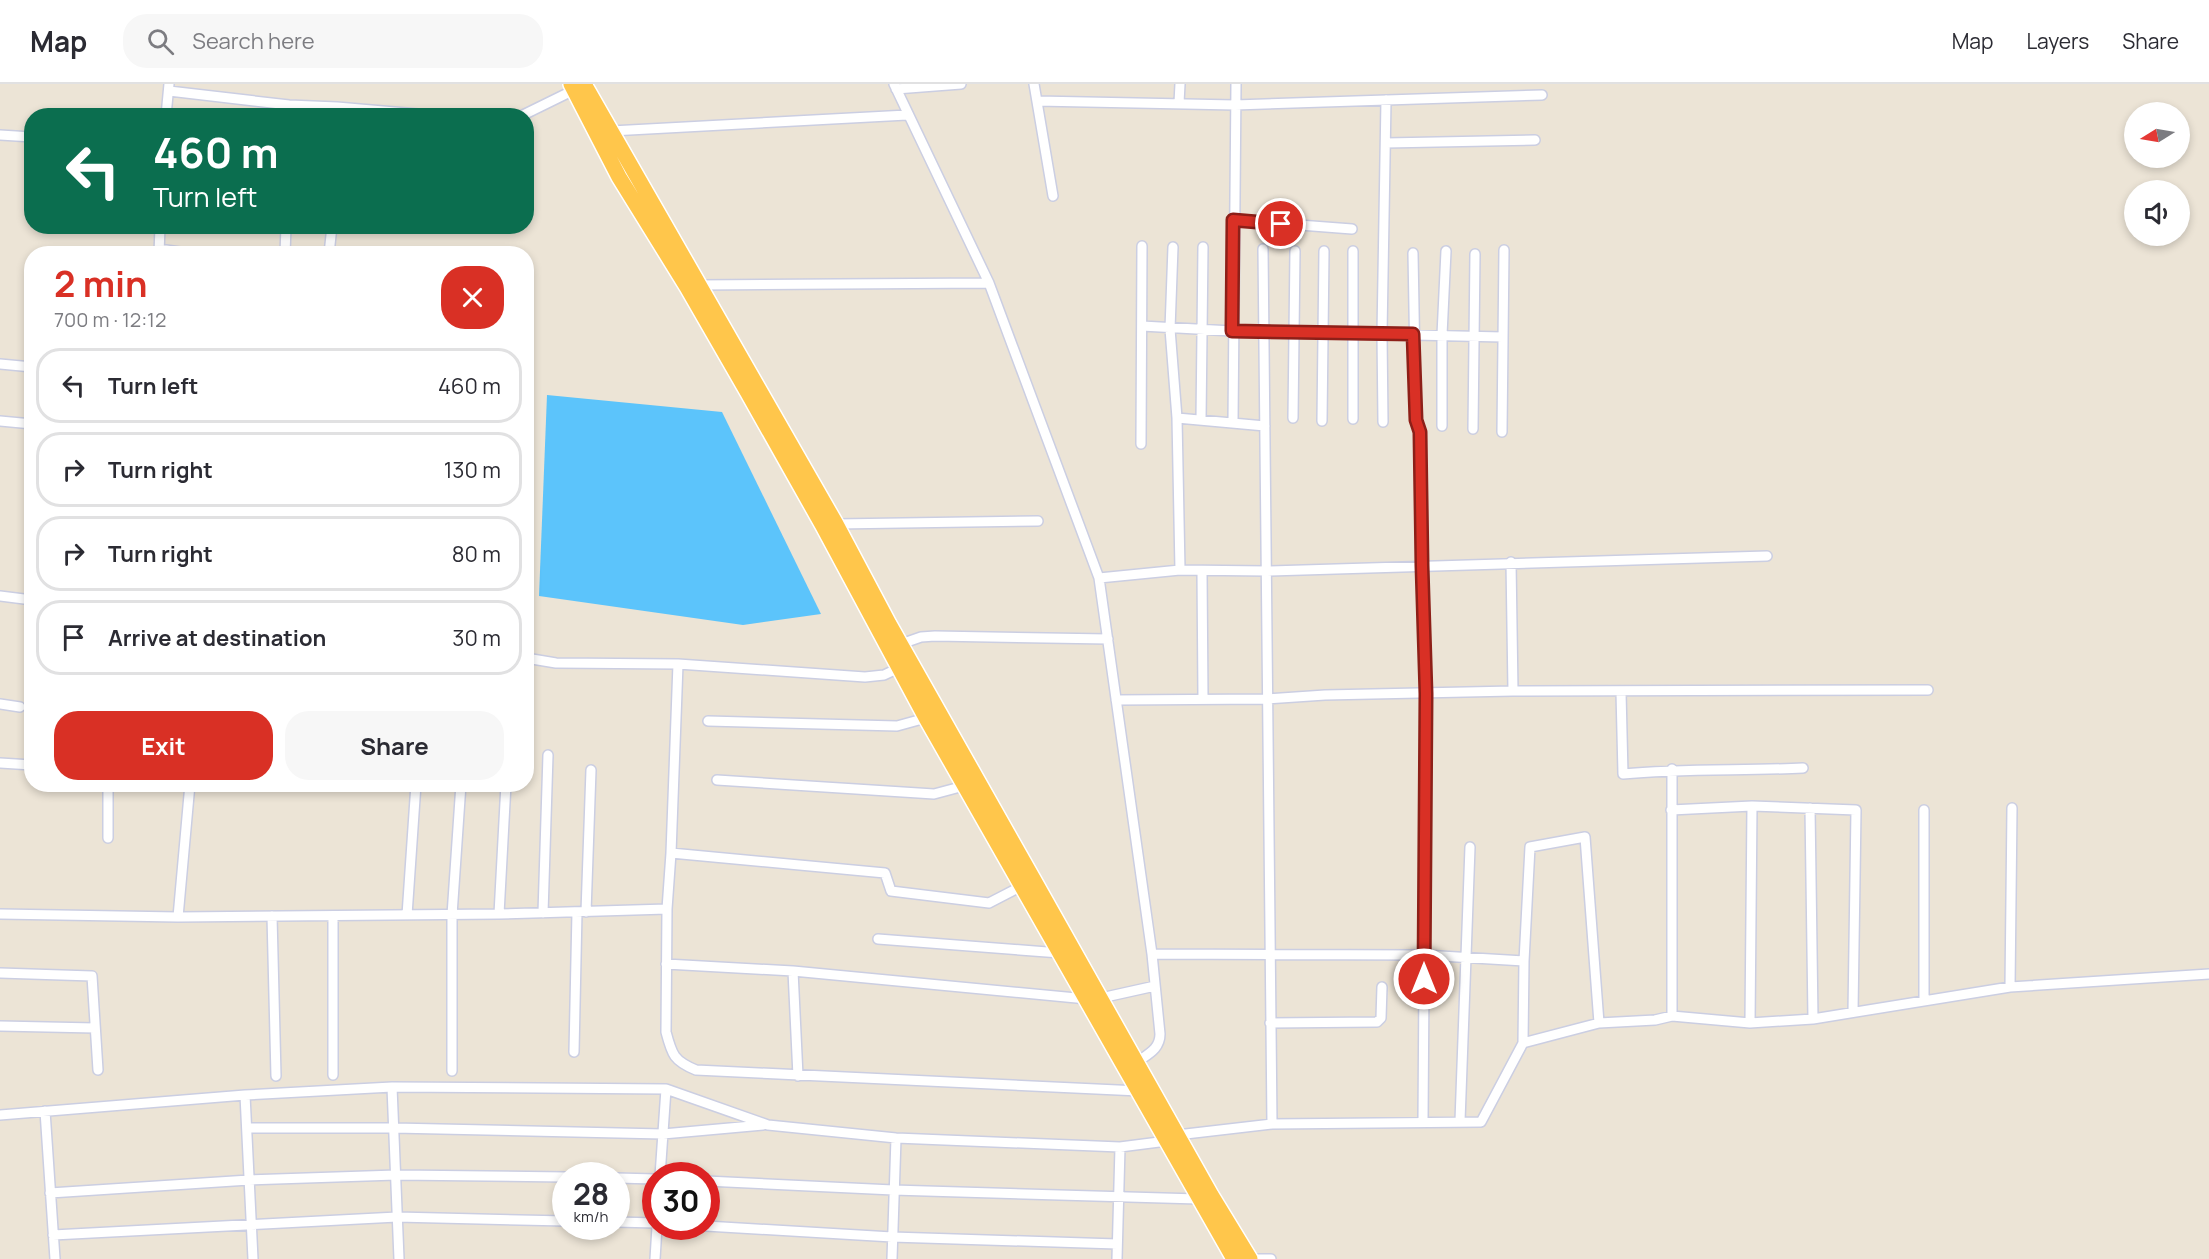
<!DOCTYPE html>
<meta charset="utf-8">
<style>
body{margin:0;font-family:Manrope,sans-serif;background:#f7f7f7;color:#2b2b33;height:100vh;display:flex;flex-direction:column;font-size:22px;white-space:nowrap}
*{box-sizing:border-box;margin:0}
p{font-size:20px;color:#7c7c81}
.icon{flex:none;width:33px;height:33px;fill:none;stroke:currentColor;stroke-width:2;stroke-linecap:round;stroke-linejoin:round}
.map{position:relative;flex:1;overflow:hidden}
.sheet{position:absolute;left:24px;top:162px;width:510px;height:546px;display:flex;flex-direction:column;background:#fff;border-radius:24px;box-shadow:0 3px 9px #0003}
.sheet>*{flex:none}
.top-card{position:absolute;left:24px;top:24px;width:510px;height:126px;border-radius:24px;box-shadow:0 3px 9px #0003;background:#0b6e4f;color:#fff;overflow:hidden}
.needle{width:39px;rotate:259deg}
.controls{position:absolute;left:2124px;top:18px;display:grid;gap:12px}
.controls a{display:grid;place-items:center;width:66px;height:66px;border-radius:50%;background:#fff;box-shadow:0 3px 9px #0003;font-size:30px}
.speed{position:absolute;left:552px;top:1078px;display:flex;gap:12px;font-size:30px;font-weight:700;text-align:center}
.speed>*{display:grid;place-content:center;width:78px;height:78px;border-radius:50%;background:#fff;box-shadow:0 3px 9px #0003;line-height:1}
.speed small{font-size:15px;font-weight:400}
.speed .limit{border:9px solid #d22;background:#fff;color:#111}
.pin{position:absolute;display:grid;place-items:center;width:51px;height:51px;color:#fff;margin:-26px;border:3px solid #fff;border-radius:50%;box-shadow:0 2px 6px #0007}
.me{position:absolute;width:66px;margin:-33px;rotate:0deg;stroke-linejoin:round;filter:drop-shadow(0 0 4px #0008)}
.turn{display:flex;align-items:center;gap:21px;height:126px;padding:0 30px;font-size:27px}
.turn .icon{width:78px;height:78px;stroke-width:2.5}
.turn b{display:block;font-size:42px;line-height:51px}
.round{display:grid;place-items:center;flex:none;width:63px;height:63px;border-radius:24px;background:#f7f7f7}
.headline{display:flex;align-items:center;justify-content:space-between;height:102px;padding:0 30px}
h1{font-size:36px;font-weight:700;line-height:45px;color:#d93025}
.action{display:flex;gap:12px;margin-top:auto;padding:12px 30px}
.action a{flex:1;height:69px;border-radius:24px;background:#d93025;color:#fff;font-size:24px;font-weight:700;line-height:69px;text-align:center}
.action a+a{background:#f7f7f7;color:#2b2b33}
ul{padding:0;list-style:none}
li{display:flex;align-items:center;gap:18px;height:75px;margin:0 12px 9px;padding:0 18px;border:3px solid #e1e1e2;border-radius:24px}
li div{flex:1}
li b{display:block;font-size:22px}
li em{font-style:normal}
header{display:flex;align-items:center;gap:36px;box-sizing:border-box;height:84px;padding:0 30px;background:#fff;border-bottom:2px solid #e1e1e2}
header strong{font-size:28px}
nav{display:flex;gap:33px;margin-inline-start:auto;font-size:21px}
.search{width:420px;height:54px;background:#f7f7f7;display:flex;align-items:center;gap:15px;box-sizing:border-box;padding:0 21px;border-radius:24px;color:#7c7c81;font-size:22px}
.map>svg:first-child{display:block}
.water{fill:#5cc4fb}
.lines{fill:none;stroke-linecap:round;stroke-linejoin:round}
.minor-casing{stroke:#cbcee2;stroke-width:12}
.trunk-casing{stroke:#fff;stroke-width:18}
.minor{stroke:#fff;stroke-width:9}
.trunk{stroke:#ffc64b;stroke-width:15}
.route-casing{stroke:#8d1f18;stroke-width:15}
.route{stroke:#d93025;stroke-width:10}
</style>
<header>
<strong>Map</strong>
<div class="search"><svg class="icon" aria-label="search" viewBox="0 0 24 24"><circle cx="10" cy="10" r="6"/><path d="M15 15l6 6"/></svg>Search here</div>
<nav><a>Map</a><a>Layers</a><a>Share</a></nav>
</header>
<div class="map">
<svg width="2209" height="1175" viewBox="0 0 2209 1175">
<rect width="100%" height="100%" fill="#ece4d6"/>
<!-- water -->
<path class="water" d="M547,311L722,328L821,530L743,541L539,512Z"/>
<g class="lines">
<!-- minor casing -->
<g class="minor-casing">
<path id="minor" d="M894,0L989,199L1099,494L1152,870L1160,950C1160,965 1148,970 1137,978
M1034,0L1053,112
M896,5L961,0
M169,7L289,21L337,23L441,32
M1037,17L1235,21L1542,11
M1179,19L1180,0
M166,32L169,0
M521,32L574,6
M611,47L907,31
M0,51L32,53
M1386,59L1535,56
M1233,136L1352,145
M1173,163L1170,245L1177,334L1180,486
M159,165L194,170
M1263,165L1272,1040
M1413,169L1416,336L1420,348L1426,610L1423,1038
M159,170L160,142
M285,170L286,142
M329,170L332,142
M700,201L989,199
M1142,242L1232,247L1503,253
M0,280L32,283
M1177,334L1265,342
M1293,334L1295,167
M1353,335V167
M1201,336L1203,163
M0,337L32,340
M1322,337L1324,167
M1383,338L1382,250L1386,16
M1233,339L1236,0
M1442,342V251L1446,167
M1473,345L1475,170
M1502,348L1504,166
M1141,360L1142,162
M526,388H528
M836,440L1038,437
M1511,478L1513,607
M1202,487L1203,614
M1099,494L1180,486L1267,487L1767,472
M0,512L32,516
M901,560L921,553L935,552L1108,555
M526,574L556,579L678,580L865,593L884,591L899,584
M678,580L671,769L667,825L666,948C672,971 674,977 696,986L1139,1007
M1621,608L1623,690C1683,684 1743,687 1803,684
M1116,616L1268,615L1325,611L1513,607L1928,606
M0,620L20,623
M708,637L897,642L926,634
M0,679L32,681
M1672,685V932
M717,696L934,710L964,702
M108,700V754
M190,700L178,833L499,830L667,825
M1810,724L1813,935
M1671,726L1752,722L1856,726L1853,928
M1924,726V916
M671,769L885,789L891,807L989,819L1022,802
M586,828L591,686
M543,829L548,671
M0,830L178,833
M499,830L506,700
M407,831L416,700
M272,832L276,992
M333,832V991
M878,855L1060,869
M1152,870L1424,871L1524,877
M666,880L793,887L1087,915
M793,887L798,992
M0,889L92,892L98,986
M2010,903L2012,724
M1101,914L1155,902
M1270,939L1377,938L1381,934L1382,903
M1750,939L1752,722
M0,942L95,944
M1523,959L1524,877L1530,763L1585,753L1599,939
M574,968L577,828
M452,987V831L461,700
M392,1003L399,1175
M245,1011L253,1175
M45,1027L55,1175
M0,1031L245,1011L392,1003L666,1005L768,1041L896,1054L1120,1063L1167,1057
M1460,1037L1470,763
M247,1044H394L663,1050L763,1041
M1177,1051L1272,1040L1481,1038L1523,959L1599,939L1655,936L1672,932L1750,939L1813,935L2010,903L2209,890
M660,1092L666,1005
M616,1094L656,1095
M706,1097L893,1106L1198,1115
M50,1109L249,1096L396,1091L566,1093
M616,1138L656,1139
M706,1142L892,1153L1117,1160
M53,1151L397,1133L566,1137
M655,1175L657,1143
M892,1175L896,1054
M1117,1175L1120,1063
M1250,1175H1271"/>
</g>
<!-- trunk casing -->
<g class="trunk-casing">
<path id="trunk" d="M571,0L619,93L687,203L748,309L823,442L926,634L1234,1175
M584,0L836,440L889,540L1032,793L1211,1111L1250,1175"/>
</g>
<!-- minor -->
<use href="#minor" class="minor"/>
<!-- trunk -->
<use href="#trunk" class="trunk"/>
</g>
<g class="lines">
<!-- route casing -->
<g class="route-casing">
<path id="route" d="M1281,140L1233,136L1232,247L1413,250L1416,336L1420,348L1422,482L1426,610L1424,895"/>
</g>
<!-- route -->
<use href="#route" class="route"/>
</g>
</svg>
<div class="controls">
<a><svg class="needle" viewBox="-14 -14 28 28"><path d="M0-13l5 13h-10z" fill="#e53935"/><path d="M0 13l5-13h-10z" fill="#7c7c81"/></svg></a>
<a><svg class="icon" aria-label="sound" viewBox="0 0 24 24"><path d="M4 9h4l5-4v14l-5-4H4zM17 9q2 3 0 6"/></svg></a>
</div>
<div class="speed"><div>28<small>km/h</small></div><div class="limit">30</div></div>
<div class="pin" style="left:1281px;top:140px;background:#d93025"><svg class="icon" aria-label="arrive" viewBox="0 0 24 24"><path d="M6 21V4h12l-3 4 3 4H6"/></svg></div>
<svg class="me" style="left:1424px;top:895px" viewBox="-20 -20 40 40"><circle r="17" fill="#d93025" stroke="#fff" stroke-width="3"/><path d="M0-11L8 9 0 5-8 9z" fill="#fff"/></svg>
<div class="top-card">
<div class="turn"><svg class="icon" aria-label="left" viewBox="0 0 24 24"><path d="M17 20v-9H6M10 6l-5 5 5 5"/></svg><div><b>460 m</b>Turn left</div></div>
</div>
<section class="sheet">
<div class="headline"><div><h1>2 min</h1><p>700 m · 12:12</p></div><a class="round" style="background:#d93025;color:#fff"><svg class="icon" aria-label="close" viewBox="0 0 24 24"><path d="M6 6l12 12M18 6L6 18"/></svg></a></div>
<ul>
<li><svg class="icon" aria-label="left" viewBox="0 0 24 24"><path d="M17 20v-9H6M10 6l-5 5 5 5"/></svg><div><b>Turn left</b></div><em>460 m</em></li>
<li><svg class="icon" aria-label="right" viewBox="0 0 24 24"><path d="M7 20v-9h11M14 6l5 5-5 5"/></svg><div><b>Turn right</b></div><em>130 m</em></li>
<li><svg class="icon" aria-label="right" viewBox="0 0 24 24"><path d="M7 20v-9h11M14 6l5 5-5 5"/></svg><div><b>Turn right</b></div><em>80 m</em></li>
<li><svg class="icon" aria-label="arrive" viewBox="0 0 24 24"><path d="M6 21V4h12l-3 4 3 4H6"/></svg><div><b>Arrive at destination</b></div><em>30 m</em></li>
</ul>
<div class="action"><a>Exit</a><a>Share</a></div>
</section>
</div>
